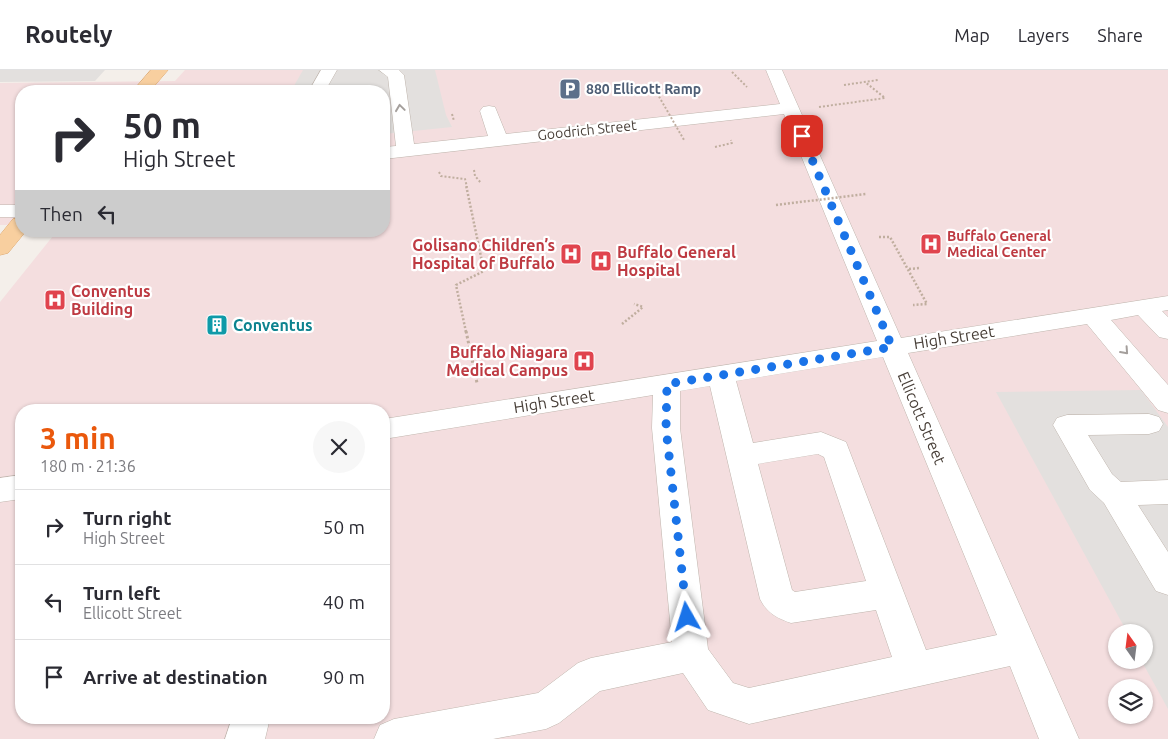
<!DOCTYPE html>
<meta charset="utf-8">
<style>
body{margin:0;font-family:Ubuntu,sans-serif;background:#f7f7f7;color:#2b2b33;height:100vh;display:flex;flex-direction:column;font-size:19px;white-space:nowrap}
*{box-sizing:border-box;margin:0}
p{font-size:16px;color:#7c7c81}
.icon{flex:none;width:28px;height:28px;fill:none;stroke:currentColor;stroke-width:2;stroke-linecap:round;stroke-linejoin:round}
.map{position:relative;flex:1;overflow:hidden}
.panel{position:absolute;left:15px;top:334px;width:375px;height:320px;display:flex;flex-direction:column;background:#fff;border-radius:20px;box-shadow:0 1px 4px #0004}
.panel>*{flex:none}
.hud{position:absolute;left:15px;top:15px;width:375px;height:152px;border-radius:20px;box-shadow:0 1px 4px #0004;background:#fff;color:#2b2b33;overflow:hidden}
.needle{width:32px;rotate:346deg}
.controls{position:absolute;left:1108px;top:554px;display:grid;gap:10px}
.controls a{display:grid;place-items:center;width:45px;height:45px;border-radius:50%;background:#fff;box-shadow:0 1px 4px #0004;font-size:25px}
.pin{position:absolute;display:grid;place-items:center;width:42px;height:42px;color:#fff;margin:-21px;border-radius:10px;box-shadow:0 2px 8px #0006}
.me{position:absolute;width:55px;margin:-28px;rotate:354deg;stroke-linejoin:round;filter:drop-shadow(0 0 4px #0008)}
.turn{display:flex;align-items:center;gap:18px;height:105px;padding:0 25px;font-size:22px}
.turn .icon{width:65px;height:65px;stroke-width:2.5}
.turn b{display:block;font-size:35px;line-height:42px}
.then{display:flex;align-items:center;height:48px;padding:0 25px;background:#0003;gap:10px;font-size:19px}
.round{display:grid;place-items:center;flex:none;width:52px;height:52px;border-radius:26px;background:#f7f7f7}
.overview{display:flex;align-items:center;justify-content:space-between;height:85px;padding:0 25px}
h1{font-size:30px;font-weight:700;line-height:38px;color:#ea580c}
ul{padding:0;list-style:none}
li{display:flex;align-items:center;gap:15px;height:75px;padding:0 25px;border-top:1px solid #e1e1e2}
li div{flex:1}
li b{display:block;font-size:19px}
li em{font-style:normal}
header{display:flex;align-items:center;gap:30px;box-sizing:border-box;height:70px;padding:0 25px;background:#fff;border-bottom:1px solid #e1e1e2}
header strong{font-size:24px}
nav{display:flex;gap:28px;margin-inline-start:auto;font-size:18px}
.map>svg:first-child{display:block}
.medical{fill:#f4dedf;fill-rule:evenodd}
.parking{fill:#e3e0de}
.lines{fill:none;stroke-linecap:round;stroke-linejoin:round}
.minor-casing{stroke:#bfb5ad;stroke-width:1}
.major-casing{stroke:#dda86f;stroke-width:1}
.path-far2{stroke:#c0ae9f;stroke-width:2;stroke-dasharray:2 2;stroke-linecap:butt}
.path-far1{stroke:#c0ae9f;stroke-width:2.5;stroke-dasharray:2 2;stroke-linecap:butt}
.path{stroke:#c0ae9f;stroke-width:3;stroke-dasharray:2.5 2.5;stroke-linecap:butt}
.minor{fill:#fff;fill-rule:evenodd}
.major{fill:#f8cf9f;fill-rule:evenodd}
.path-bridge-far1{stroke:#c0ae9f;stroke-width:2;stroke-dasharray:2 2;stroke-linecap:butt}
.path-bridge{stroke:#c0ae9f;stroke-width:2.5;stroke-dasharray:2 2;stroke-linecap:butt}
.oneway{stroke:#a49f9c}
.route{stroke:#1a73e8;stroke-width:9;stroke-dasharray:0 16.2}
.labels{text-anchor:middle;stroke-width:4.5;stroke-linejoin:round;paint-order:stroke}
.far-service-label{font-size:14px;font-weight:bold;fill:#4e5e75;stroke:#fff;text-anchor:start}
.far-street-label{font-size:14px;fill:#483f38;stroke:#fff}
.far-health-label{font-size:14px;font-weight:bold;fill:#be3a42;stroke:#fff;text-anchor:start}
.health-label{font-size:16px;font-weight:bold;fill:#be3a42;stroke:#fff;text-anchor:end}
.culture-label{font-size:16px;font-weight:bold;fill:#0d838f;stroke:#fff;text-anchor:start}
.street-label{font-size:16px;fill:#483f38;stroke:#fff}
</style>
<header>
<strong>Routely</strong>
<nav><a>Map</a><a>Layers</a><a>Share</a></nav>
</header>
<div class="map">
<svg width="1168" height="669" viewBox="0 0 1168 669">
<rect width="100%" height="100%" fill="#f4efea"/>
<!-- medical -->
<path class="medical" d="M185,0H1168V669H0V232L57,161H384V21H21V155H0V13L175,11ZM21,340H384V648H21ZM1116,562H1144V590H1116ZM1116,618H1144V645H1116Z"/>
<!-- parking -->
<path class="parking" d="M0,0H105L95,11L0,12Z
M303,0H435L446,45L452,57L384,64V21H291Z
M1141,320L1168,357V639L1141,590H1144V562H1127L996,322Z"/>
<g class="lines">
<!-- minor casing -->
<g class="minor-casing">
<path id="minor" d="M321,0H337L325,21H309Z
M379,0H399L404,5L414,74L488,66L480,41L483,37L489,36L495,37L506,64L780,34L766,0H782L901,268L1168,226V240L1162,241L1168,247V269L1159,267L1138,245L1111,250L1168,315V343L1158,340L1087,254L908,283L1079,669H1039L1010,596L749,654L708,640L683,603L600,621L559,653L546,659L493,669H374L380,655L394,649L538,623L578,593L591,588L672,572L652,358L653,325L384,369V349L877,271L784,44L384,89V77L396,76L388,7ZM883,287L997,565L926,580L846,372L821,362L753,373L736,311ZM710,316L760,529C767,543 777,548 791,553L876,540L892,587L749,618L733,613L708,579L680,358V321ZM818,384L824,387L866,511L795,522L792,520L758,394Z
M0,135H21V147H0Z
M1149,344L1159,347L1163,354L1159,361L1149,364L1088,365L1112,404L1121,412L1168,410V434L1138,435L1168,482V525L1156,521L1104,433L1090,420L1053,355L1057,348L1067,345Z
M21,405V429L0,432V408Z
M232,648H270L265,669H225Z"/>
</g>
<!-- major casing -->
<g class="major-casing">
<path id="major" d="M151,0H168L150,21H133Z
M21,148V161H26L8,183L0,185V165L13,149Z"/>
</g>
<!-- path-far2 -->
<path class="path-far2" d="M732,2L747,17
M844,15L878,10
M819,37L885,28L865,12
M452,44L454,51
M715,77L732,73L731,70
M474,100L475,106L481,113
M439,102L441,106L465,109L467,117"/>
<!-- path-far1 -->
<path class="path-far1" d="M879,167H890L927,234L913,235
M909,199L920,198
M622,254L643,237L634,234
M466,262L456,215L484,201L466,115"/>
<!-- path -->
<path class="path" d="M466,261L477,313"/>
<!-- minor -->
<use href="#minor" class="minor"/>
<!-- major -->
<use href="#major" class="major"/>
<!-- path-bridge-far1 -->
<path class="path-bridge-far1" d="M657,23L684,70"/>
<!-- path-bridge -->
<path class="path-bridge" d="M776,135L866,124"/>
</g>
<!-- one-way arrows -->
<defs><path id="oneway-chevron" d="M-2-3.5L2.5 0L-2 3.5" fill="none" stroke-width="1.6" stroke-linecap="round" stroke-linejoin="round" transform="scale(1.25)"/></defs>
<g class="oneway">
<use href="#oneway-chevron" transform="translate(400 38) rotate(-98)"/>
<use href="#oneway-chevron" transform="translate(1125 281) rotate(48)"/>
</g>
<g class="lines">
<!-- route -->
<path class="route" d="M687,547L666,358L667,314L892,277L802,66"/>
</g>
<!-- icons -->
<defs>
<g id="parking-square" transform="scale(1.125)"><rect x="-9" y="-9" width="18" height="18" rx="4" fill="#5c6f8a" stroke="#fff"/><path d="M-3.5-5.5H1a3.5 3.5 0 0 1 0 7H-1V5.5H-3.5ZM-1-3.4V-.6H.8a1.4 1.4 0 0 0 0-2.8Z" fill="#fff"/></g>
<g id="hospital-square" transform="scale(1.125)"><rect x="-9" y="-9" width="18" height="18" rx="4" fill="#e0444e" stroke="#fff"/><path d="M-5-5h3v3.5h4V-5h3V5h-3V1.5h-4V5h-3Z" fill="#fff"/></g>
<g id="building-square" transform="scale(1.125)"><rect x="-9" y="-9" width="18" height="18" rx="4" fill="#0f9aa8" stroke="#fff"/><path d="M-4-6H4V6H1V3H-1V6H-4ZM-2.5-4.3h1.7v1.8h-1.7ZM.8-4.3h1.7v1.8H.8ZM-2.5-1h1.7V.8h-1.7ZM.8-1h1.7V.8H.8Z" fill="#fff"/></g>
</defs>
<g fill-rule="evenodd">
<use href="#parking-square" x="570" y="19"/>
<use href="#hospital-square" x="931" y="174"/>
<use href="#hospital-square" x="571" y="184"/>
<use href="#hospital-square" x="601" y="191"/>
<use href="#hospital-square" x="55" y="230"/>
<use href="#building-square" x="217" y="255"/>
<use href="#hospital-square" x="584" y="291"/>
</g>
<g class="labels">
<!-- far-service labels -->
<g class="far-service-label">
<text x="586" y="24">880 Ellicott Ramp</text>
</g>
<!-- far-street labels -->
<g class="far-street-label">
<text transform="translate(587 60) rotate(-6)" y="5">Goodrich Street</text>
</g>
<!-- far-health labels -->
<g class="far-health-label">
<text x="947" y="171">Buffalo General<tspan x="947" dy="16">Medical Center</tspan></text>
</g>
<!-- health labels -->
<g class="health-label">
<text x="555" y="181">Golisano Children’s<tspan x="555" dy="18">Hospital of Buffalo</tspan></text>
<text x="617" y="188" text-anchor="start">Buffalo General<tspan x="617" dy="18">Hospital</tspan></text>
<text x="71" y="227" text-anchor="start">Conventus<tspan x="71" dy="18">Building</tspan></text>
<text x="568" y="288">Buffalo Niagara<tspan x="568" dy="18">Medical Campus</tspan></text>
</g>
<!-- culture labels -->
<g class="culture-label">
<text x="233" y="261">Conventus</text>
</g>
<!-- street labels -->
<g class="street-label">
<text transform="translate(954 267) rotate(-9)" y="6">High Street</text>
<text transform="translate(554 331) rotate(-9)" y="6">High Street</text>
<text transform="translate(922 348) rotate(67)" y="6">Ellicott Street</text>
</g>
</g>
</svg>
<div class="controls">
<a><svg class="needle" viewBox="-14 -14 28 28"><path d="M0-13l5 13h-10z" fill="#e53935"/><path d="M0 13l5-13h-10z" fill="#7c7c81"/></svg></a>
<a><svg class="icon" aria-label="layers" viewBox="0 0 24 24"><path d="M12 4l9 5-9 5-9-5zM3 14l9 5 9-5"/></svg></a>
</div>
<div class="pin" style="left:802px;top:66px;background:#d93025"><svg class="icon" aria-label="arrive" viewBox="0 0 24 24"><path d="M6 21V4h12l-3 4 3 4H6"/></svg></div>
<svg class="me" style="left:687px;top:547px" viewBox="-20 -20 40 40"><path d="M0-17L14 15 0 8-14 15z" fill="#1a73e8" stroke="#fff" stroke-width="4"/></svg>
<div class="hud">
<div class="turn"><svg class="icon" aria-label="right" viewBox="0 0 24 24"><path d="M7 20v-9h11M14 6l5 5-5 5"/></svg><div><b>50 m</b>High Street</div></div>
<div class="then">Then<svg class="icon" aria-label="left" viewBox="0 0 24 24"><path d="M17 20v-9H6M10 6l-5 5 5 5"/></svg></div>
</div>
<section class="panel">
<div class="overview"><div><h1>3 min</h1><p>180 m · 21:36</p></div><a class="round"><svg class="icon" aria-label="close" viewBox="0 0 24 24"><path d="M6 6l12 12M18 6L6 18"/></svg></a></div>
<ul>
<li><svg class="icon" aria-label="right" viewBox="0 0 24 24"><path d="M7 20v-9h11M14 6l5 5-5 5"/></svg><div><b>Turn right</b><p>High Street</p></div><em>50 m</em></li>
<li><svg class="icon" aria-label="left" viewBox="0 0 24 24"><path d="M17 20v-9H6M10 6l-5 5 5 5"/></svg><div><b>Turn left</b><p>Ellicott Street</p></div><em>40 m</em></li>
<li><svg class="icon" aria-label="arrive" viewBox="0 0 24 24"><path d="M6 21V4h12l-3 4 3 4H6"/></svg><div><b>Arrive at destination</b></div><em>90 m</em></li>
</ul>
</section>
</div>
